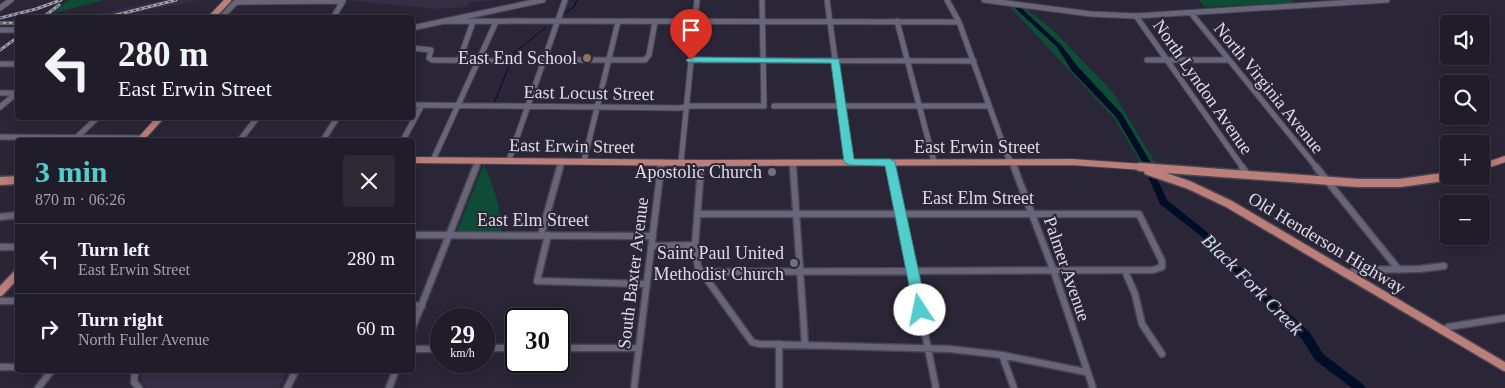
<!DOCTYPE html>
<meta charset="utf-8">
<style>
body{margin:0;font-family:"Times New Roman",serif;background:#2d2935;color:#f1f3f6;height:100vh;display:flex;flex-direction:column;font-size:19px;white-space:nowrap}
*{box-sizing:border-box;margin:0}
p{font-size:16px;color:#a2a1a8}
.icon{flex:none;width:28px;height:28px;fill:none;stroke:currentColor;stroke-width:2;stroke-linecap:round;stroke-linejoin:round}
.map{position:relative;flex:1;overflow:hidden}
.sheet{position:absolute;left:15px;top:138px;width:400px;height:235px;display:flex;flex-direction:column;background:#201c29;border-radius:5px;box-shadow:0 2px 12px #0003,0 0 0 1px #3d3a46}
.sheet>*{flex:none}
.top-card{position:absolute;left:15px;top:15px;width:400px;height:105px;border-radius:5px;box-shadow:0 2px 12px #0003,0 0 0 1px #3d3a46;background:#201c29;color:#f1f3f6;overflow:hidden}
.controls{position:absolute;left:1440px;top:15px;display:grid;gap:10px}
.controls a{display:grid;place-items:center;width:50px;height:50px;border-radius:5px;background:#201c29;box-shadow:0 2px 12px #0003,0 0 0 1px #3d3a46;font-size:25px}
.speed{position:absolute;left:430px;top:308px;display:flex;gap:10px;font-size:25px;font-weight:700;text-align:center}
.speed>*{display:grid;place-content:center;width:65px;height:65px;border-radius:50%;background:#201c29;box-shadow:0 2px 12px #0003,0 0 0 1px #3d3a46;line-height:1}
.speed small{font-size:12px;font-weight:400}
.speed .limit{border:2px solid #111;border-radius:8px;background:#fff;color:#111}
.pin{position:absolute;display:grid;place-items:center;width:42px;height:42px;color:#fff;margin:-51px -21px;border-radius:50% 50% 50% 0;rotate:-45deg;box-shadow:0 0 5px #0007}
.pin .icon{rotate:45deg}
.me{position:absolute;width:55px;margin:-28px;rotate:349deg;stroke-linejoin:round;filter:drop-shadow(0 0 4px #0008)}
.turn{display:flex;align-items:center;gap:18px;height:105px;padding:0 20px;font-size:22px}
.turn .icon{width:65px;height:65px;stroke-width:2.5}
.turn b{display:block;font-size:35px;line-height:42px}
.round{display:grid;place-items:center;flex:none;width:52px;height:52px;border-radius:5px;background:#2d2935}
.headline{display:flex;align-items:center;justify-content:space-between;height:85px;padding:0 20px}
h1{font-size:30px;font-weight:600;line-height:38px;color:#53cdcb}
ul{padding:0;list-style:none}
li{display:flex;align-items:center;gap:15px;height:70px;padding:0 20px;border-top:1px solid #3d3a46}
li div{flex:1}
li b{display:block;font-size:19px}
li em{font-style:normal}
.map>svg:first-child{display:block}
.built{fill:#342f45}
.green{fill:#0f4c36}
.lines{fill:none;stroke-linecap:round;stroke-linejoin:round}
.stream{stroke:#000d26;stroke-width:1}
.river{fill:#000d26;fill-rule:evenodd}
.minor-far1-casing{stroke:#474453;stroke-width:7}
.minor-casing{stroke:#474453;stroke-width:9}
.major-far1-casing{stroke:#474453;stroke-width:8}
.major-casing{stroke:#474453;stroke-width:11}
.minor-far1{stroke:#696579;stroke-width:5}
.minor{stroke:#696579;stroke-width:6}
.major-far1{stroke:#bc7e79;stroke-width:6}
.major{stroke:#bc7e79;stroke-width:8}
.rail-casing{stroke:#a3a1ae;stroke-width:3}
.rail{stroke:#2a2637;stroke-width:1;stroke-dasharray:3;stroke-linecap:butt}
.route{fill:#53cdcb;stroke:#368584}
.education-dot{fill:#8d6e63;stroke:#2a2637;stroke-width:2}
.worship-dot{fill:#6b7280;stroke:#2a2637;stroke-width:2}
.labels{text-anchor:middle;stroke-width:4;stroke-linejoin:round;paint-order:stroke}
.poi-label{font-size:18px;fill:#dfdde9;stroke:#2a2637;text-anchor:end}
.street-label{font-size:18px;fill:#dfdde9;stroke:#2a2637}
.water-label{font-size:19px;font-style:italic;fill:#d0dfee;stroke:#2a2637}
</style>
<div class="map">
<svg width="1505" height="388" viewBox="0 0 1505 388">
<rect width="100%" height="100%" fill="#2a2637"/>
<!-- built -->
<path class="built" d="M164,0H198L116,17H85Z
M346,0H495L471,2L467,7L438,9Z
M140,370H288L279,388H148L142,384Z"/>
<!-- green -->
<path class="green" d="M69,0H104L51,14Z
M1199,0H1290L1295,3L1205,7Z
M1010,7H1024L1055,32L1114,94L1156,164L1141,163L1114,118Z
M484,164C493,187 502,207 501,232L457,231Z"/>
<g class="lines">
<!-- stream -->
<path class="stream" d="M563,14L574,7L577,0
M494,103L509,66L510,56L546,27"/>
<!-- river -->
<path class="river" d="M1017,5L1019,6L1061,45L1078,67L1122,114L1151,163L1150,165H1144L1116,117L1072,71L1057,47L1015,8V6Z
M1152,173L1156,176L1167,200L1207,232L1220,248L1310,333L1323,354L1364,385L1366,388H1352L1315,360L1302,339L1214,252L1201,236L1160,204L1148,176Z"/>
<!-- minor-far1 casing -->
<g class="minor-far1-casing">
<path id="minor-far1" d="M827,0L849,162
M947,0L959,22L1007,155L1015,168
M984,0L1091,14L1136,16L1387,0
M0,8L11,0
M1191,13L1317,168
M1136,16L1243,168
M221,18L235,3L239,2L343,1L333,18
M445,21L959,22
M897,21L934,162
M412,28L543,0
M0,30H18
M412,48L431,50L429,58L432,60L497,61
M544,60H645L649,55L655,22
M691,60L974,61
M1147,60H1229
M459,61L473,22
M0,64H18
M0,93H18
M412,105L680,108L686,106H764L762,0
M774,106H988
M0,107L18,92
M0,137L143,138
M76,138L97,118
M240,140L257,118
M323,140L337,118
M403,140L422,105
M433,160L496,22
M509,160L565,0
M584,161L618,22
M681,162L697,0
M793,162V168
M890,162L891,168
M476,168L479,160
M560,168L562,161
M661,168L662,162
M701,168V163"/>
</g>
<!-- minor casing -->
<g class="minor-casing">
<path id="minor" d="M701,167L695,245L698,267L752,342L759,344L950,349L1002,355L1086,372
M793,167L805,344
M891,167L936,388
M1014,167L1054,272L1093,388
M1242,167L1247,174
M1316,167L1399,270
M697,214H1139L1162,261V267L1153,270L707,272L701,274
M0,217L18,215
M412,235L653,236
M541,235L560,167
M548,235L537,281L646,284
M652,246L695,245
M0,247H18
M1125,271L1135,294L1142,324L1162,354
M1347,274L1358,270L1419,269L1444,266
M0,301H18
M412,305L422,306
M412,329L476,167
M1443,330L1448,327L1505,318
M779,344V388
M484,348H516
M559,348H638
M412,349H441
M1002,355L1014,388
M0,367H18
M135,370L134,382L139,388
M38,388L52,370
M287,388L296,370
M389,388L396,370
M634,388L661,167"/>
</g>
<!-- major-far1 casing -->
<g class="major-far1-casing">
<path id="major-far1" d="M211,18L228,0
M140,140L160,118
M412,160L701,163L1072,162L1157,168
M1481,167L1505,159"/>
</g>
<!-- major casing -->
<g class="major-casing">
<path id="major" d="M1140,167L1358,183H1400L1451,176
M1148,171L1189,185L1229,204L1505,367
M0,181L18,180
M0,292L18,273"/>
</g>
<!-- minor-far1 -->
<use href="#minor-far1" class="minor-far1"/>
<!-- minor -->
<use href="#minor" class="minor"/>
<!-- major-far1 -->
<use href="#major-far1" class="major-far1"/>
<!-- major -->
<use href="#major" class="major"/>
<!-- rail casing -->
<g class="rail-casing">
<path id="rail" d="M0,18L36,9L61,0
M42,18L59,5
M104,18L176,0
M0,23H18
M0,50L18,37"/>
</g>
<!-- rail -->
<use href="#rail" class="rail"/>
</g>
<!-- route -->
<path class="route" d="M691,57L839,59L854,159H890L895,162L927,310L925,313H916L914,310L885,166L849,165L844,162L831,63L688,62L686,60Z"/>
<!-- markers -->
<circle class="education-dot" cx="587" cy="58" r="5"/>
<g class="worship-dot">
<circle cx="772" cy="172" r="5"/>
<circle cx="794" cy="263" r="5"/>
</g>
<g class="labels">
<!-- poi labels -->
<g class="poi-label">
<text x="577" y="64">East End School</text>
<text x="762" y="178">Apostolic Church</text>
<text x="784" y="259">Saint Paul United<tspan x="784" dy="21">Methodist Church</tspan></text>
</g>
<!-- street labels -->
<g class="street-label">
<text transform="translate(1203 87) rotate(55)" y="6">North Lyndon Avenue</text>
<text transform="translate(1269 88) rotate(51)" y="6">North Virginia Avenue</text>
<text transform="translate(589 93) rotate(1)" y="6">East Locust Street</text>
<text transform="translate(572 146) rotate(1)" y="6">East Erwin Street</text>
<text x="977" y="153">East Erwin Street</text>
<text x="978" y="204">East Elm Street</text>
<text x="533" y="226">East Elm Street</text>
<text transform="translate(1327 243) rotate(31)" y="6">Old Henderson Highway</text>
<text transform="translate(1067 269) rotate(71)" y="6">Palmer Avenue</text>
<text transform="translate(633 273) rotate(-83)" y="6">South Baxter Avenue</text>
</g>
<!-- water labels -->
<g class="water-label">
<text transform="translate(1253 284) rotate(45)" y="7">Black Fork Creek</text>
</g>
</g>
</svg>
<div class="controls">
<a><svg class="icon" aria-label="sound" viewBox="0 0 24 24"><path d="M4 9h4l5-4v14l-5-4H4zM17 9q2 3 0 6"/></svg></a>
<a><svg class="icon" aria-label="search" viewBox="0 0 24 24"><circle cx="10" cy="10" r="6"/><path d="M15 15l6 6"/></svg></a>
<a>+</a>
<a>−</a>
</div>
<div class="speed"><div>29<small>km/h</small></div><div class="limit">30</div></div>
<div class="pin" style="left:691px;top:60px;background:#d93025"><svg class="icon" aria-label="arrive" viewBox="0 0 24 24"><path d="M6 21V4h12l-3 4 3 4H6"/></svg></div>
<svg class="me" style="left:920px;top:310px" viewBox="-20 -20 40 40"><circle r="19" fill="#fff"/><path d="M0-13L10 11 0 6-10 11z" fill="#53cdcb"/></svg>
<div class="top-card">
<div class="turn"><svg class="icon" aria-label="left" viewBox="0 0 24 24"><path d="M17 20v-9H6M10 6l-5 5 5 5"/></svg><div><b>280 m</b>East Erwin Street</div></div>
</div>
<section class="sheet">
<div class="headline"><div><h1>3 min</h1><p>870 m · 06:26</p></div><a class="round"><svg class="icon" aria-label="close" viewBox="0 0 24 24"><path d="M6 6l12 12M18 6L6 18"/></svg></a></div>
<ul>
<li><svg class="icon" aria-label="left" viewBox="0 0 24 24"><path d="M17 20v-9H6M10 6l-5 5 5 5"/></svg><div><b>Turn left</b><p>East Erwin Street</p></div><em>280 m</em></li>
<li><svg class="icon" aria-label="right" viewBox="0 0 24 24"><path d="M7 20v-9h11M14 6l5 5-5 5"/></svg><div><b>Turn right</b><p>North Fuller Avenue</p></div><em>60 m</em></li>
</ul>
</section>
</div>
